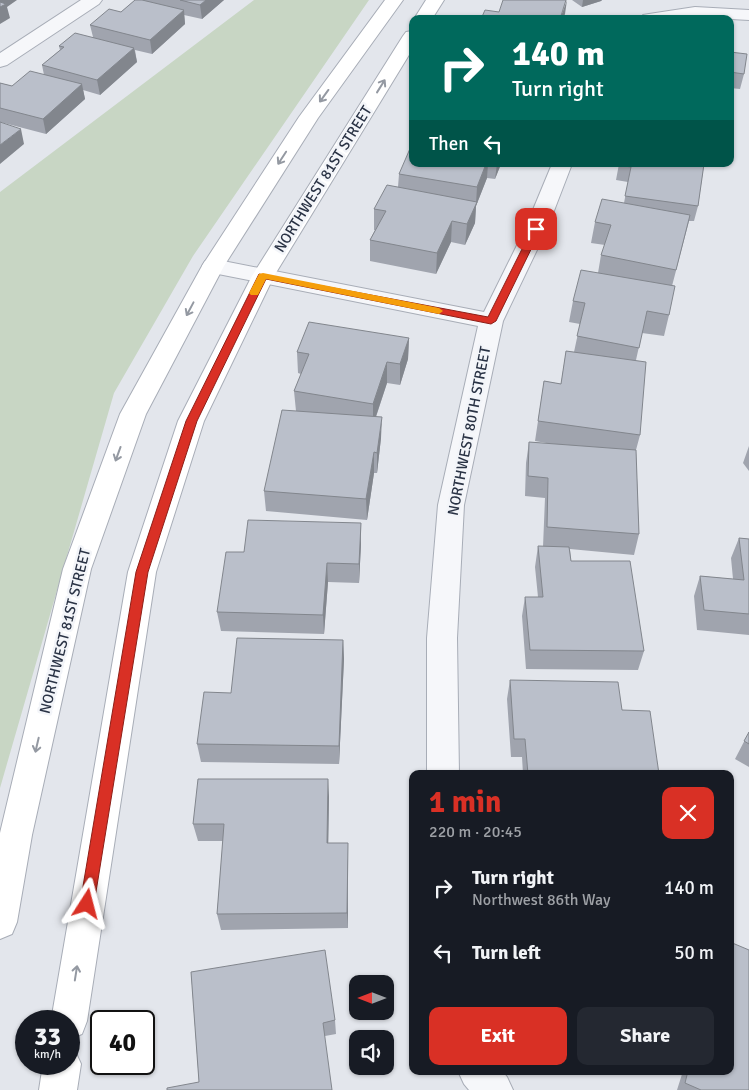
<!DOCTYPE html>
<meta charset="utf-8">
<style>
body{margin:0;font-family:Signika,sans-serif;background:#242831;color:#f1f3f6;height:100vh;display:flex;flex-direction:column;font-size:19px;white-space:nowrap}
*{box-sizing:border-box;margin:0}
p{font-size:16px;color:#9ea1a6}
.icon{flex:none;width:28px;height:28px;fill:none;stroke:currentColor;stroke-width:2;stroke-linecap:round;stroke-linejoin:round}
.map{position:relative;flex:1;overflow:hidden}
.side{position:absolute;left:409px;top:770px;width:325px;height:305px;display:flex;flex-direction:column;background:#171b24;border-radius:10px;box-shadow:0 1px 4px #0004}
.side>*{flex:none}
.banner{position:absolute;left:409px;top:15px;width:325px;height:152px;border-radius:10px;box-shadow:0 1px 4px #0004;background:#00695c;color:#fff;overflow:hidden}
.needle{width:32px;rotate:270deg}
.tools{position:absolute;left:349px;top:975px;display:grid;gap:10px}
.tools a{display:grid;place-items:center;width:45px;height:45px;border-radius:10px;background:#171b24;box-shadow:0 1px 4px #0004;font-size:25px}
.speed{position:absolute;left:15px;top:1010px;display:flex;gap:10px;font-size:25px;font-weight:700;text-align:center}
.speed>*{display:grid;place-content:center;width:65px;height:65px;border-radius:50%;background:#171b24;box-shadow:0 1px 4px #0004;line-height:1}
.speed small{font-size:12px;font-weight:400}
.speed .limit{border:2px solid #111;border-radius:8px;background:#fff;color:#111}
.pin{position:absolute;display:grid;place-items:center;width:42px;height:42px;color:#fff;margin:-21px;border-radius:10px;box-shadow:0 2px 8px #0006}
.me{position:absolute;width:55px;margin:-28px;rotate:9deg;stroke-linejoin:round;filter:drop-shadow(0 0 4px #0008)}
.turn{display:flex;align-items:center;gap:18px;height:105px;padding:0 20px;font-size:22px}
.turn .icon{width:65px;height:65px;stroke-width:2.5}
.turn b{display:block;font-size:35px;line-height:42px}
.then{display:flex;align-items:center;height:48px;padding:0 20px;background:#0003;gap:10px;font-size:19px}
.round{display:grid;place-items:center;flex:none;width:52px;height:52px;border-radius:10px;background:#242831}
.summary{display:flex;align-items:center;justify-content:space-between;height:85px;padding:0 20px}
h1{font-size:30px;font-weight:700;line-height:38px;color:#d93025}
.action{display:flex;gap:10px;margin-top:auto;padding:10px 20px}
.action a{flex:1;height:58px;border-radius:10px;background:#d93025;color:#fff;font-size:20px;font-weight:700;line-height:58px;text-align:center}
.action a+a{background:#242831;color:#f1f3f6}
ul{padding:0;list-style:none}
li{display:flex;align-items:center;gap:15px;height:65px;padding:0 20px}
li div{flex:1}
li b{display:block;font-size:19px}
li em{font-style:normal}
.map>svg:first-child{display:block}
.green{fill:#c8d6c4}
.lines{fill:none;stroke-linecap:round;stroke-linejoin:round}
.street-casing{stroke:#a8adb7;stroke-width:2}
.secondary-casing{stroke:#a8adb7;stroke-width:2}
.street{fill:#f6f7fa;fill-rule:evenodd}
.secondary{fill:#fff;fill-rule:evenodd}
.wall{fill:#a0a4ae}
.shaded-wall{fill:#82868d}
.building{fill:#babfca;stroke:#82868d}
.oneway{stroke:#9499a2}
.route{fill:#d93025;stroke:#8d1f18}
.slow{fill:#f59e0b}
.labels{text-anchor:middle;stroke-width:5;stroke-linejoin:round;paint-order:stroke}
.street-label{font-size:15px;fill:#2a3345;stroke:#f3f5f9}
</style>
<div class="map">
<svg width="749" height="1090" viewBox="0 0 749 1090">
<rect width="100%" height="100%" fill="#e3e6ec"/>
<!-- green -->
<path class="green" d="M254,0H369L193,256L114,393L0,788V192Z"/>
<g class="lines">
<!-- street casing -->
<g class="street-casing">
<path id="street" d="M81,0H102L99,4L7,65L0,67V53Z
M695,7L749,10V20L695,17L640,19L643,15L649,14Z
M552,164H572L547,229L503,321L464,505L457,638L459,774H427V638L438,505L478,326L213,273L205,271L202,266L205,261L213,259L484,312L525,229Z
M458,1071H502L507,1077L513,1090H469L464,1084Z"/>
</g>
<!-- secondary casing -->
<g class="secondary-casing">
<path id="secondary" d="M385,0H403L318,118L224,266L146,414L91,569L32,835L17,922L12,934L0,939V833L63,569L120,414L202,266L299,117Z
M426,0H444L432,19H414Z
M412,31V50L274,276L204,421L156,572L87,1021L82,1034L69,1039V1021H51L128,572L178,421L252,276L403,36L406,32Z
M69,1048L75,1051L81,1064L77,1090H39L43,1064H69Z"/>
</g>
<!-- street -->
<use href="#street" class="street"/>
<!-- secondary -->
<use href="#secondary" class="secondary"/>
</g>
<!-- wall -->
<path class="wall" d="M135,0H224L202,19L184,15L185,24L152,54L135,50L137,62L100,95L83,90L85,99L46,134L0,122V83L12,86L44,75L42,65L60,50L59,46L93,37L90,25L121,12Z
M572,0H602L601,1L582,7Z
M730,52L744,74L740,89L730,88Z
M412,109V135L409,134L410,114Z
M412,164H501L495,179L487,178L476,206L475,223L465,245L451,242L436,274L370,261V240L375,230H374V209L398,187L399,174Z
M619,164H704L698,206L694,221H689L672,286L669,315L664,336L642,333L636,360L640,435L636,450L639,534L634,555L570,549L571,561L644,651L638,670L526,669L522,616L525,597H538L535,567L538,546L543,547L545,498L525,496L526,463L529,442L552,444L535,441L544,381L561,384L566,351L574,352L580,324L569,322L573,301L598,273L601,255L605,245L591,243L595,222L624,203L628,182L616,180Z
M409,338L408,359L400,385L387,383L376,417L381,438L377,473H374L367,520L266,511L264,491L296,411L294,391L301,374L298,373L297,352Z
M749,446V471L743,463Z
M361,523V544L359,583L328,582L324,634L221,631L217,612L244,552Z
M739,538L749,539V635L697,630L694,596L700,576L733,579L731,558Z
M343,640L344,659L339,764L201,762L197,744L231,693Z
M510,680L622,710L659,774H523L522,757H511L507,699Z
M749,732V767L735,759Z
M329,796L328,843L348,860V928L221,930L217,914L223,841H198L193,824Z
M191,972L335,1020L336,1034L325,1036L199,1082Z
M683,1071H730L749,1090H677Z"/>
<!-- shaded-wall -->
<path class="shaded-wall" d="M0,0H17L7,7L10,18L0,24Z
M206,0H224L202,19L200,5Z
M567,0L565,14L563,19H560Z
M583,0H602L601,1L582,7Z
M184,10L185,24L152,54L150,40Z
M134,48L137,62L100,95L97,80Z
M82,84L85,99L46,134L43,119Z
M21,129L24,144L0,164V145Z
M486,164H488L487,178L476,206L475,223L465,245L467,224L476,204L477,187Z
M497,164H501L495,179Z
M452,221L451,242L436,274L437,253Z
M409,338L408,359L400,385V364Z
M387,362V383L373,425V404Z
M382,417L381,438L377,473V453Z
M374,452V473L367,520L366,499Z
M361,523V544L359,583V564Z
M327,563L328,582L324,634L323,615Z
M343,640L344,659L339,764V746Z
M328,779L329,796L328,860L327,843Z
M348,843V928L347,913Z"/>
<!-- building -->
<path class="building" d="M135,0H142L184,10L150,40L90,25L109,9L121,12Z
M180,0H206L200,5Z
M503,0H566L560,19H481L485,10L499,12Z
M0,2L6,4L0,7Z
M75,33L134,48L97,80L42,65L64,47L59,46Z
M730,52L747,54L744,74L730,72Z
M30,71L82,84L43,119L0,108V83L12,86Z
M412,109V114H410Z
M0,122L21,129L0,145Z
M412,144V164H486L477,187L399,174Z
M619,164H704L698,206L625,196L631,167L618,165Z
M387,185L477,202L467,224L452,221L437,253L370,240L386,211L374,209Z
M602,199L690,215L676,270L601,255L611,225L595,222Z
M581,270L675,286L669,315L647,311L639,348L577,336L585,303L573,301Z
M309,322L409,338L400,364L387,362L373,404L294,391L309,354L297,352Z
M566,351L646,362L640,435L538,421L544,381L561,384Z
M282,410L382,417L377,453L374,452L366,499L264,491Z
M529,442L636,450L639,534L547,527L548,478L528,476Z
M248,520L361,523L359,564L327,563L323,615L217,612L226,552H244Z
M739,538L749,539V614L704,610L700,576L744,580Z
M538,546L569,547L571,561H630L644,651L530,650L525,597H543Z
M237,638L343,640L339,746L197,744L204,692L231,693Z
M510,680L618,682L622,710L650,711L659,774H528L525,739H514Z
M749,732V744L744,741Z
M198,779H328L327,843H348L347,913L217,914L224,824H193Z
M730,942L749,950V1090H701L685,1083L688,1071H730Z
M325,950L335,1020L323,1023L332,1090H167V1088L199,1082L191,972Z"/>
<!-- one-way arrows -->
<defs><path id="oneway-shaft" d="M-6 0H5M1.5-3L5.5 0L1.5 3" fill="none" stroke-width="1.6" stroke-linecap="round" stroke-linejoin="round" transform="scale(1.25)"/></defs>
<g class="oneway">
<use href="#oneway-shaft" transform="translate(381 86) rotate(-58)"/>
<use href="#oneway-shaft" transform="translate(324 96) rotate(126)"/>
<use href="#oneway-shaft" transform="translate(282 158) rotate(123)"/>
<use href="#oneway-shaft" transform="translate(190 309) rotate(118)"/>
<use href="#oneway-shaft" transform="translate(118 454) rotate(110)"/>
<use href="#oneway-shaft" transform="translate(37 745) rotate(103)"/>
<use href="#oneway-shaft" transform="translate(76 973) rotate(-81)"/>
</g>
<!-- route -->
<path class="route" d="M533,227H536L541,229L496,321L491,324L266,279L197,421L148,572L94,904L92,909L87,911L82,909L80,904L136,572L186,421L259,274L488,317Z"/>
<!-- slow -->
<path class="slow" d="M263,273L439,308L443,311L439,314L266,279L258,295H251L249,293L259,274Z"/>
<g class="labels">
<!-- street labels -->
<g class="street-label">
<text transform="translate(323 179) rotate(-58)" y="5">NORTHWEST 81ST STREET</text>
<text transform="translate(469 431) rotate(-79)" y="5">NORTHWEST 80TH STREET</text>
<text transform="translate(65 631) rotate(-76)" y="5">NORTHWEST 81ST STREET</text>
</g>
</g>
</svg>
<div class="tools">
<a><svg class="needle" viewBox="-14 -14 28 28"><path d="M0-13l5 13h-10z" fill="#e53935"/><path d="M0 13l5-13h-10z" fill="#9ea1a6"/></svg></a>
<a><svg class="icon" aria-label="sound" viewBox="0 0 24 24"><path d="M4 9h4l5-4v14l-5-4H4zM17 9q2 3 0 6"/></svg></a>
</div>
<div class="speed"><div>33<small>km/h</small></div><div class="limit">40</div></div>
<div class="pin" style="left:536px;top:229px;background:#d93025"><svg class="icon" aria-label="arrive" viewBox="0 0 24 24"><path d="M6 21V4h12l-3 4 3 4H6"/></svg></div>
<svg class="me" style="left:87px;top:904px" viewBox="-20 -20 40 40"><path d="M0-17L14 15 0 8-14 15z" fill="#d93025" stroke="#fff" stroke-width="4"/></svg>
<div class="banner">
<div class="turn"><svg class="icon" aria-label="right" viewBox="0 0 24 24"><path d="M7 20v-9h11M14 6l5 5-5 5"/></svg><div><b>140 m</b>Turn right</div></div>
<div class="then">Then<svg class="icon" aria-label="left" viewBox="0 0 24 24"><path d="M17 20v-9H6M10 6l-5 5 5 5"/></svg></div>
</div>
<section class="side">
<div class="summary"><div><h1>1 min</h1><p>220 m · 20:45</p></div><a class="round" style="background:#d93025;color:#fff"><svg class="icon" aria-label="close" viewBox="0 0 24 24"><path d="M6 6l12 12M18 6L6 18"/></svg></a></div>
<ul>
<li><svg class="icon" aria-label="right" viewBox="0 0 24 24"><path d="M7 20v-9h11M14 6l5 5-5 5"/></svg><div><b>Turn right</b><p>Northwest 86th Way</p></div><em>140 m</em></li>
<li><svg class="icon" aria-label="left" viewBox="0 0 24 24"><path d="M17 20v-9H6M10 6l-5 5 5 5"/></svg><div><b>Turn left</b></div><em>50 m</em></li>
</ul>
<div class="action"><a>Exit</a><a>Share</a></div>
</section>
</div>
